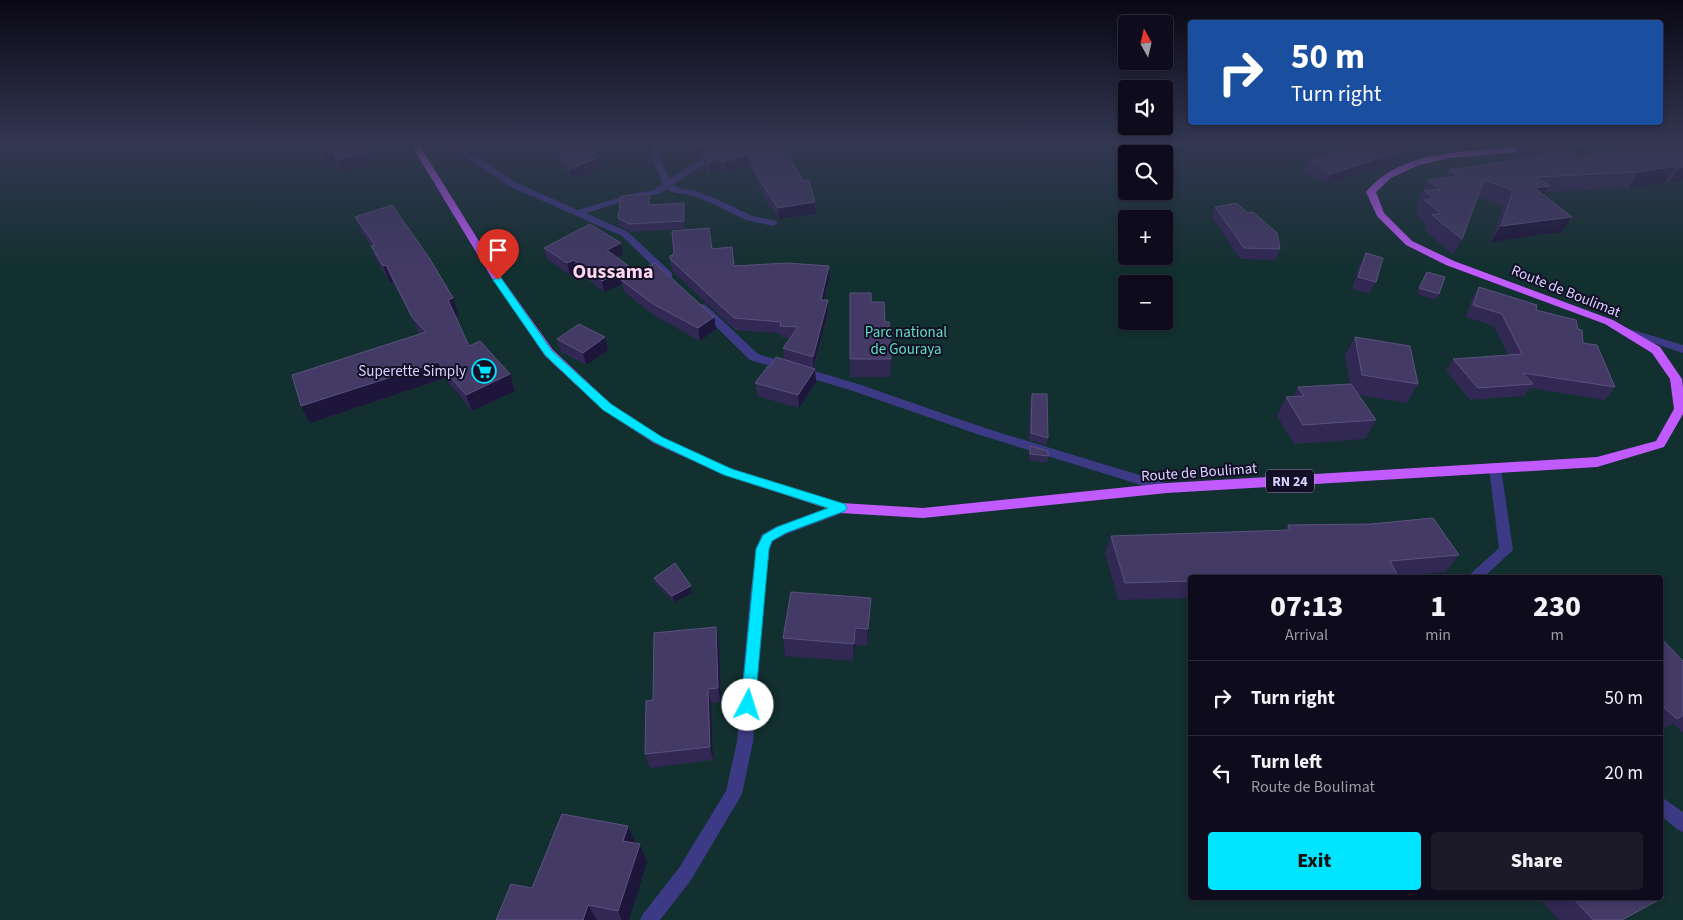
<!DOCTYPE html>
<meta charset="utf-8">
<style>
body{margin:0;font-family:"Source Sans 3",sans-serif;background:#1c1929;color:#f1f3f6;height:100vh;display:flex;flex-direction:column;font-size:19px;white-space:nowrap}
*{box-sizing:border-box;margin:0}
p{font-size:16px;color:#9b9ba3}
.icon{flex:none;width:28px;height:28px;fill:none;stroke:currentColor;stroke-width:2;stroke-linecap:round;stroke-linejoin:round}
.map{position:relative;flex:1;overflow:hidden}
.side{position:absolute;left:1188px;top:575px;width:475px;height:325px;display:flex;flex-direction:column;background:#0e0b1c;border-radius:5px;box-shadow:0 2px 8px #0003,0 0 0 1px #2e2b3b}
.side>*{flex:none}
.guide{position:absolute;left:1188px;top:20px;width:475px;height:105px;border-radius:5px;box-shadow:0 2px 8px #0003,0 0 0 1px #2e2b3b;background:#1a4fa0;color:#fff;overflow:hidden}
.needle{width:32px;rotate:352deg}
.controls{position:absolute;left:1118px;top:15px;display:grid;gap:10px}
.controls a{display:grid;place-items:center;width:55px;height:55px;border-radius:5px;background:#0e0b1c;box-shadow:0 2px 8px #0003,0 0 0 1px #2e2b3b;font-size:25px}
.pin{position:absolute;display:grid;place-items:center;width:42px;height:42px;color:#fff;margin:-51px -21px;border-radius:50% 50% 50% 0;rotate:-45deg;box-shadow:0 0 5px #0007}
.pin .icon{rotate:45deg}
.me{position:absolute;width:55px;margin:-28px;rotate:5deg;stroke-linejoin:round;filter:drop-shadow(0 0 4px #0008)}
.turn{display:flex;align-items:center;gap:18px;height:105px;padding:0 20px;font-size:22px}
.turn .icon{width:65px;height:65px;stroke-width:2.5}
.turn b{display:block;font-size:35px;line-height:42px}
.eta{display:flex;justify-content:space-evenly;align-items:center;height:85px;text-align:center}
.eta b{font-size:30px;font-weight:800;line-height:35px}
.primary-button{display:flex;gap:10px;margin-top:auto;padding:10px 20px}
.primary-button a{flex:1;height:58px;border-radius:5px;background:#00e5ff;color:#111;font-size:20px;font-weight:800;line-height:58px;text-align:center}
.primary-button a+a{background:#1c1929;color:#f1f3f6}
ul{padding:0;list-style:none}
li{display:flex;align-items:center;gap:15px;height:75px;padding:0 20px;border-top:1px solid #2e2b3b}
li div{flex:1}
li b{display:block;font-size:19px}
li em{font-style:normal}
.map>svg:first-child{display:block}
.green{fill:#12302f;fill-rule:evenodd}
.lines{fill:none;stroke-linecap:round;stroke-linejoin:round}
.street{fill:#3d3a85;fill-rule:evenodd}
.primary{fill:#c25bff;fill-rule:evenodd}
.wall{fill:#312854}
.shaded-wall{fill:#1d163a}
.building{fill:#433a66;stroke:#5a527e}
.route{fill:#00e5ff;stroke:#0095a6}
.labels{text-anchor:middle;stroke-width:4;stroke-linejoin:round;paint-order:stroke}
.shield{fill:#130f26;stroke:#9e99be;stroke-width:1}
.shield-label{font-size:14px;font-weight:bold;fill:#d9d4ff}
.street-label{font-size:15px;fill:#d9d4ff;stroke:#130f26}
.park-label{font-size:15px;fill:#5fe0c0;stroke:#130f26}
.poi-label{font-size:15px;fill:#d9d4ff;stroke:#130f26;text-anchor:end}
.district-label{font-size:20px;font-weight:bold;fill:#ffd6f0;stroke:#130f26}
</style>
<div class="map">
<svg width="1683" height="920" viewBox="0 0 1683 920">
<rect width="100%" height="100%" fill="#130f26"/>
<!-- green -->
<path class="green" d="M0,143H1683V920H0ZM1126,154H1164V191H1126ZM1126,219H1164V256H1126ZM1126,284H1164V321H1126ZM1190,578H1660V898H1190Z"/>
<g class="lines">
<!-- street -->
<path class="street" d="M445,143H454L517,183L578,210L631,194L653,190L663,184L653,161L652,143H660L661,161L670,179L726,143H734L732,147L673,185L678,188L695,191L717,199L752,216L776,221L778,223L773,226L746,220L711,203L690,195L672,192L667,189L659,194L635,198L586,213L628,232L672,273V277H664L622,236L511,187Z
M702,304L706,305L758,354L858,384L988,429L1172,485L1173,488L1172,491L1167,493L980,435L850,390L750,360L698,309L697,307Z
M1626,328L1683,345V353L1622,333L1621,331L1622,329Z
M1495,463L1499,465L1501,468L1513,550L1483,578H1466L1499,548L1489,468L1491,465Z
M841,503L846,504L848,508L846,512L787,534L773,541L770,549L764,596L753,742L742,794L691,880L660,920H640L643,914L679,868L726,791L737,742L750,596L756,549L760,538L762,534L777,526Z
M1660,796L1683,812V832L1677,829L1660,815Z"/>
<!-- primary -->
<path class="primary" d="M410,143H418L503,280L553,350L611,404L662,437L732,469L841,503L923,508L1167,483L1597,457L1656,441L1674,409L1670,379L1652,353L1605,324L1446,265L1406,245L1377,216L1366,192C1399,152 1457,152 1504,148C1532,145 1560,143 1588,143L1584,146L1449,158L1419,165L1391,178L1376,192L1384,213L1412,241L1454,261L1613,320L1660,347L1682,379L1683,388V414L1664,447L1597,467L1167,493L923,518L841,513L724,475L654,443L603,410L545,356L493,280Z"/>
</g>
<!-- wall -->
<path class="wall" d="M308,143H365L370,151L375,163L342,171L336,162L326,164L318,147L312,149Z
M678,143H723L696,160Z
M1338,143H1419V144L1404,150L1399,161L1326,185L1304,172L1309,160L1347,147Z
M1500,143H1562L1579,156L1683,143V181L1668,183L1665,182L1628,188L1546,192L1544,195L1562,232L1491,242L1503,206L1478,197L1462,239L1453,255L1424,230L1427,225L1416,215L1419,209L1416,207L1422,197L1420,195L1428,180L1445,178L1449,170L1522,159L1515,154L1521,145L1505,146Z
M558,150L600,157L602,168L572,180L560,161Z
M774,152L815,202L816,214L779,219L763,195L749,166L725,173L721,169L710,173L704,167L703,156Z
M650,194L651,205L685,211V229L631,232L620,226L618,218Z
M1215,207L1280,249L1276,260L1240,259L1212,217Z
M355,217L453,298L459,315L455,316L469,346L510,374L515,391L472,411L445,378L310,423L420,334L393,282L390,283L378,263L371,246L362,233Z
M621,243L623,254L617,257L631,275L714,317L716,329L700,341L655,316L624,292L622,284L604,292L577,271L570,275L547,259L544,248Z
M712,249L734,266H829V278L824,300L828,312L814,368L816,382L799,408L757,396L755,383L770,367L784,360L783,348L790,338L781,337L780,333L735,330L672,271L670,259Z
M1366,253L1376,282L1369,294L1352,289L1359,266Z
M1427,272L1439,294L1435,300L1416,294Z
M1479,287L1536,310L1578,329L1583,343L1615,387L1605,400L1530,388L1524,396L1470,400L1446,371L1453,359L1508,355L1494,326L1466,317L1472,299Z
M850,293L871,302L891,359L890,377H850Z
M605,337L608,350L586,365L561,352L557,339Z
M1355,337L1418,384L1407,403L1359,395L1376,420L1365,439L1294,444L1277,416L1286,397H1293L1298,387L1350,384L1345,356Z
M1032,394L1048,438L1046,445L1029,440L1030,400Z
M1030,446L1048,456L1047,463L1029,460V452Z
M1288,525L1459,555L1445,572L1399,576L1190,578V598L1118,600L1105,553L1111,536L1285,530Z
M654,578L692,593L674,602L656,584Z
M871,598L867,646L855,645L853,661L785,656L783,638Z
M716,627L719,642L721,702L711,703L713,760L650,768L645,754L653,700Z
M1660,637L1683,661V733L1672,723L1661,730L1660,729Z
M628,826L636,843L640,844L647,862L629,920H496L532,888Z
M1539,898H1660L1622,920H1559Z"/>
<!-- shaded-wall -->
<path class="shaded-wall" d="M310,143H316L318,147L312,149Z
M705,143H723L696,160L695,149Z
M1398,143H1419V144L1392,154L1405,150L1399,161L1326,185L1331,174Z
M331,150L336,162L326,164L321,152Z
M370,151L375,163L342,171L336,160Z
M748,154L749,166L725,173L724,162Z
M600,157L602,168L572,180L569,169Z
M719,158L721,169L710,173L709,162Z
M1676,166L1665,182L1628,188L1639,172Z
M1683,167V181L1668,183L1679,168Z
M1549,186L1540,201L1535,188Z
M650,194L651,202L650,213L649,205Z
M815,202L816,214L779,219L778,208Z
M684,203L685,211V229L684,221Z
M1572,217L1562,232L1491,242L1501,226Z
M621,243L623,254L610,261L607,250Z
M574,260L577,271L570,275L567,263Z
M386,265L393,282L390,283L383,266Z
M829,266V278L821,312V300Z
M630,267L632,279L621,280L622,284L604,292L602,281Z
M453,298L459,315L454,316L448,300Z
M828,300V312L813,369V357Z
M714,317L716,329L700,341L698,328Z
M605,337L608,350L586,365L583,353Z
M438,362L445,378L310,423L301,406Z
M815,369L816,382L799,408L798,395Z
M510,374L515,391L472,411L466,395Z
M691,586L692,593L674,602L672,596Z
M871,598L870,616L867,646L868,629Z
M716,627L719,642L721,702L718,688Z
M855,628V645L853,661L854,644Z
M708,689L711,703L713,760L710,747Z
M628,826L637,845L623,841Z
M640,844L647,862L629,920H622L618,911Z
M588,905L597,920H583Z"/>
<!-- building -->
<path class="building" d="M316,143H365L370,151L336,160L331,150L321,152Z
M569,143H589L600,157L569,169L558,150L569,147Z
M688,143H705L695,149Z
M724,143H772L774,152L786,150L803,181L809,180L815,202L778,208L762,184L748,154L724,162L719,158L709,162L703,156Z
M1361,143H1398L1394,144L1405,150L1331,174L1309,160Z
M1529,143H1562L1579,156L1662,143H1683V167L1679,168L1676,166L1639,172L1537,177L1549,186L1535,188L1572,217L1501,226L1513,190L1484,180L1462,239L1432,215L1441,213L1424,200L1433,198L1424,191L1440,189L1428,180L1457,176L1449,170L1546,155Z
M650,194L649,205L684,203V221L629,224L618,218L621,196Z
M1236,203L1248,213L1253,212L1277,233L1280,249L1244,248L1215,207Z
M392,205L430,259L453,298L448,300L469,346L480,341L510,374L466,395L438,362L301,406L292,375L426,332L412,317L386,265L383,266L371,246L375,245L355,217Z
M590,224L621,243L607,250L630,267L602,281L574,260L567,263L544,248Z
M709,228L712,249L732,247L734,266L787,263L829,266L821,300H828L813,357L783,348L798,327L780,326L781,322L734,318L670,259V256L674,254L672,231Z
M1366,253L1383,258L1376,282L1358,277Z
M655,263L714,317L698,328L653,304L621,280Z
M1427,272L1445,277L1439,294L1419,288Z
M1479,287L1537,305L1536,310L1576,320L1578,329L1582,330L1583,343L1597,345L1615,387L1523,373L1533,384L1478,388L1453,359L1522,354L1502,314L1473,305Z
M850,293H871V302H884L885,322H889L891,359H850Z
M579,324L605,337L583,353L557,339Z
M1355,337L1410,346L1418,384L1362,375Z
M776,357L815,369L798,395L755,383L768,366L770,367Z
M1351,384L1376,420L1303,425L1286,397L1304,396L1298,387Z
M1032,394H1047L1048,438L1031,433Z
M1030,446L1048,451V456L1030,454Z
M1433,518L1459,555L1390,561L1399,578H1190V581L1125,583L1111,536L1290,530L1288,525L1371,524Z
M675,563L691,586L672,596L654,578Z
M791,592L871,598L868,629L855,628L854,644L783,638Z
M716,627L718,688L708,689L710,747L645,754L646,701L653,700L654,633Z
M1660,637L1683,661V715L1677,719L1660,704Z
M562,814L628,826L623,841L640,844L618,911L588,905L583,920H496L511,884L532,888Z
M1660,893L1664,897L1622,920H1593L1573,898H1660Z"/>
<!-- sky -->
<linearGradient id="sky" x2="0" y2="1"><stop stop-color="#0a0815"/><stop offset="0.53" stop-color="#333752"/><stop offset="1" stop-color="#333752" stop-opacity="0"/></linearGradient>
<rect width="1683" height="271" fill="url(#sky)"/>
<!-- route -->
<path class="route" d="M498,277L501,278L552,351L611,404L662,437L732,469L845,504L847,508L845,511L786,533L772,541L769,549L755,705L753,710L748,712L743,710L741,705L756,549L763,535L777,527L828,508L724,475L654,442L603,410L545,355L493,280Z"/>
<!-- icons -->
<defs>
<g id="supermarket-ring" transform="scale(1.25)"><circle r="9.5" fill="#130f26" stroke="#00e5ff" stroke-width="1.5"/><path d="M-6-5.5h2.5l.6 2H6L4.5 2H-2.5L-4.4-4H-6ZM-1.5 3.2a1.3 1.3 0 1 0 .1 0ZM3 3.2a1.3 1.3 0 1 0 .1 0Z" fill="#00e5ff"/></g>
</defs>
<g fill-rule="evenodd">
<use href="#supermarket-ring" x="484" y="371"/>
</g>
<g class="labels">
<!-- shield labels -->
<rect class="shield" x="1266" y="469.5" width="48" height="23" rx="4"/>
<g class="shield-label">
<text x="1290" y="486">RN 24</text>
</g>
<!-- street labels -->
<g class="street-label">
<text transform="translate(1566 291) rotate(22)" y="5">Route de Boulimat</text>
<text transform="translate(1199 472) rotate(-4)" y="5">Route de Boulimat</text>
</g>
<!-- park labels -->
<g class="park-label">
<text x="906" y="337">Parc national<tspan x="906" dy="17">de Gouraya</tspan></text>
</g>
<!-- poi labels -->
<g class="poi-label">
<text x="466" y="376">Superette Simply</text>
</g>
<!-- district labels -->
<g class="district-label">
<text x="613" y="278">Oussama</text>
</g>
</g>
</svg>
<div class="controls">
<a><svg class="needle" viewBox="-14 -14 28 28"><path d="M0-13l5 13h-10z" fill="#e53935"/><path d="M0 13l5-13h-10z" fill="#9b9ba3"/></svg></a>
<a><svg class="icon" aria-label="sound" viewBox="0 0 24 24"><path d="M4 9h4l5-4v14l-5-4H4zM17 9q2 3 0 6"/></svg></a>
<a><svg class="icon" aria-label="search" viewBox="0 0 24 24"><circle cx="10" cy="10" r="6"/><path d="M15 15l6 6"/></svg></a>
<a>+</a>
<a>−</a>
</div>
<div class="pin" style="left:498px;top:280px;background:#d93025"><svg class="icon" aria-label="arrive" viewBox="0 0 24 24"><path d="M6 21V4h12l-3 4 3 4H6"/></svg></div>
<svg class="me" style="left:748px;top:705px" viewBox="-20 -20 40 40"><circle r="19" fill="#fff"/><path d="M0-13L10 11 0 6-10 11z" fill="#00e5ff"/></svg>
<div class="guide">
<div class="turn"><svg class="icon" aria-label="right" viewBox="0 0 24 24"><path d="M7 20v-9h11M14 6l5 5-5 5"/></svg><div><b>50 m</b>Turn right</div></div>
</div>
<section class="side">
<div class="eta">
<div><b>07:13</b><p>Arrival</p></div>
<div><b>1</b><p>min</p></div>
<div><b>230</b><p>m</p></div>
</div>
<ul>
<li><svg class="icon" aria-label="right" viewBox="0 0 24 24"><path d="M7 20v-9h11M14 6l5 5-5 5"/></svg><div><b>Turn right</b></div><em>50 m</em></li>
<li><svg class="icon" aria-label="left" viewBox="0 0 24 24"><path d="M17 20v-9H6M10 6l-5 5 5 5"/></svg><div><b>Turn left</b><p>Route de Boulimat</p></div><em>20 m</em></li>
</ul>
<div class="primary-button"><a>Exit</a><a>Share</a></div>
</section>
</div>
